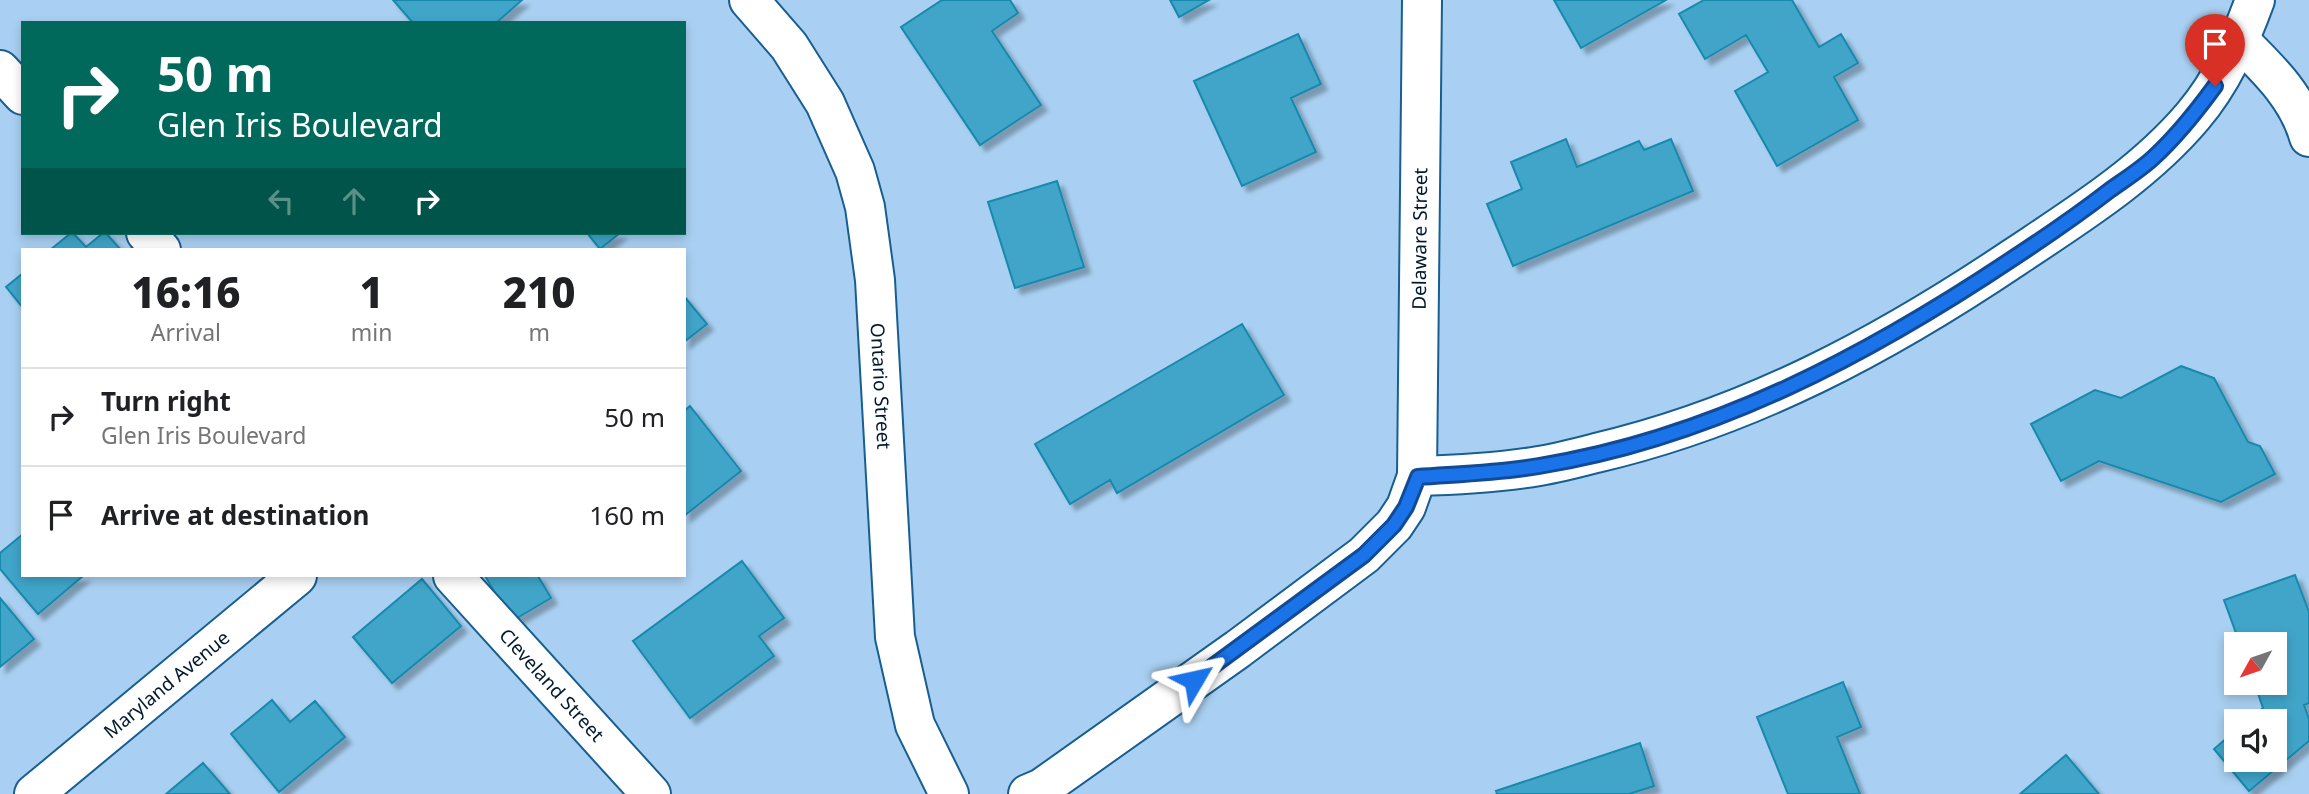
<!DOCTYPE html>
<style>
body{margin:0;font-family:"Noto Sans",sans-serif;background:#f6f6f6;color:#202124;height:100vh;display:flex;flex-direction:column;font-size:26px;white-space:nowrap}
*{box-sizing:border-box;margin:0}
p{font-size:23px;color:#757577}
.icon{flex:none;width:38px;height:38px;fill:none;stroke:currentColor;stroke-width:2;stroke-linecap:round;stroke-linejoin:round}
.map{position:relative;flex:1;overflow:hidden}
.details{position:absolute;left:21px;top:248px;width:665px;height:329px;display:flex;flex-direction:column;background:#fff;border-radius:0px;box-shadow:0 4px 10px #0003}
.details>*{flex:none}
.banner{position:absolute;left:21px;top:21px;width:665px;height:214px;border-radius:0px;box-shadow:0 4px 10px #0003;background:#00695c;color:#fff;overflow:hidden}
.needle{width:46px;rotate:230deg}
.fabs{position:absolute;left:2224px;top:632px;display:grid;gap:14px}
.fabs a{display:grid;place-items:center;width:63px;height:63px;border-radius:0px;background:#fff;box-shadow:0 4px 10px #0003;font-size:35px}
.pin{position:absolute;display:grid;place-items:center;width:60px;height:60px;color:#fff;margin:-72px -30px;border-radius:50% 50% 50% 0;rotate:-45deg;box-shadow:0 0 7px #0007}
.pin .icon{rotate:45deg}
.me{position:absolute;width:77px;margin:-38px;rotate:54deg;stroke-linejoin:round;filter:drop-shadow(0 0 5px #0008)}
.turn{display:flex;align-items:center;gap:24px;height:147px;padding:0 21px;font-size:32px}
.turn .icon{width:91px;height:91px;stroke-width:2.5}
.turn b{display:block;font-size:49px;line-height:60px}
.lanes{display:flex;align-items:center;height:66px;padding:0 21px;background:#0003;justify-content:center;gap:35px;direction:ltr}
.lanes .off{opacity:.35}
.eta{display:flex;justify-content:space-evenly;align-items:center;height:119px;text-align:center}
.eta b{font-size:42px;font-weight:800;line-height:49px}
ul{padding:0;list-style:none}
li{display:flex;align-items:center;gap:21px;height:98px;padding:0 21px;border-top:2px solid #e0e0e0}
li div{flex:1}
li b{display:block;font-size:26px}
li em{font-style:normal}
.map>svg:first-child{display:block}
.building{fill:#40a5c9;stroke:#1889ac;stroke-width:2;filter:url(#shadow)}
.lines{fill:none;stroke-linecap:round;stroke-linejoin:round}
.minor-casing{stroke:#185f91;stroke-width:42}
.minor{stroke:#fff;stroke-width:38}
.route-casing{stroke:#114b97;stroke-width:18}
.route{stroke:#1a73e8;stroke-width:12}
.labels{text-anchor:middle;stroke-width:5;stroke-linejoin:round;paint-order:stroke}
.street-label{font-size:19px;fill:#00192d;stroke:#c2dcf3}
</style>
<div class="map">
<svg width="2309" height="794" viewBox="0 0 2309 794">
<defs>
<filter id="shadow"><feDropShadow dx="6" dy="6" stdDeviation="2" flood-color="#0004"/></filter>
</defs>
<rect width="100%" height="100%" fill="#a9d0f2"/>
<!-- building -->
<path class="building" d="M393,0H522L496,23H413Z
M942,0H1010L1018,13L992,31L1041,105L980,145L901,27Z
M1170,0H1209L1179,17Z
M1554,0H1666L1581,48Z
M1704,0H1792L1819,47L1841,34L1858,63L1834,77L1858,120L1777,166L1735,91L1768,72L1746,35L1705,59L1679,14Z
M1298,34L1321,84L1291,98L1316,152L1242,186L1194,81Z
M1566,139L1577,167L1639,141L1644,150L1671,139L1693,191L1513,266L1487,204L1522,189L1511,162Z
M1057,181L1084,267L1015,288L988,202Z
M71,233H73L86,247L103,233H106L121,250H50Z
M587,233H620L600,249Z
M23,273V308L6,287Z
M684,296L707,324L684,342Z
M1242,324L1284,395L1117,493L1110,480L1070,504L1035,444Z
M2181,366L2214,378L2248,442L2260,446L2275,474L2221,502L2099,461L2061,481L2031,424L2095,390L2121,398Z
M690,406L741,471L684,516V411Z
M23,534V576H83L38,614L0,569V553Z
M742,561L784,618L759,636L774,656L690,718L633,641Z
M2295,575L2309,612V703L2304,705L2309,719V741L2249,791L2214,749L2236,730V760H2275V721H2247L2263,708L2254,682H2275V644H2240L2224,600Z
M485,576H538L551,598L512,621Z
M422,579L461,626L392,683L353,637Z
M0,598L34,639L0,667Z
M1843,682L1861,727L1837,737L1860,794H1788L1757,717Z
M272,700L290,722L315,701L345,737L279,792L231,734Z
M1640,743L1654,786L1629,794H1497L1496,791Z
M2066,755L2099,794H2020Z
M203,763L230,794H166Z"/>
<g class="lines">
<!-- minor casing -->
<g class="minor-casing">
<g id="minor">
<path id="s1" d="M749,0L789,46L825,103L855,171L865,207L875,280L895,637L915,725L949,794"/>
<path d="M2240,41C2268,69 2298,97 2309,137"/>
<path d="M0,70L23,95"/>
<path d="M146,233L161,250"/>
<path d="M1417,476C1458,475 1498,473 1539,466C1558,463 1577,458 1596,453C1750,417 1884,345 2015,257C2078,215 2144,174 2193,116C2222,82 2240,41 2255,0"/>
<path id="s2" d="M453,576L651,794"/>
<path id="s3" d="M34,794L297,576"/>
<path id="s4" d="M1028,794L1042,788L1238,649L1364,555L1394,525L1406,507L1417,476L1422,0"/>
</g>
</g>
<!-- minor -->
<use href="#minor" class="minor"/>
</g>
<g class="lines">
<!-- route casing -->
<g class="route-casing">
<path id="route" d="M1194,680L1364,555L1394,525L1406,507L1418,477C1458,474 1498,473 1539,466C1713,438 1870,354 2015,257C2047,236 2079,214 2110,190C2124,180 2140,170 2153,158C2176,137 2196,112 2215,86"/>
</g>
<!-- route -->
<use href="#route" class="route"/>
</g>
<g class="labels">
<!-- street labels -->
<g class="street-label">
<text dy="7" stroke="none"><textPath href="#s4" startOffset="747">Delaware Street</textPath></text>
<text dy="7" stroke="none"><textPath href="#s1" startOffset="420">Ontario Street</textPath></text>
<text dy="7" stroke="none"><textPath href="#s3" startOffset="172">Maryland Avenue</textPath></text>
<text dy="7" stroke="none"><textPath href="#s2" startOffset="147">Cleveland Street</textPath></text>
</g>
</g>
</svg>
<div class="fabs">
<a><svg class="needle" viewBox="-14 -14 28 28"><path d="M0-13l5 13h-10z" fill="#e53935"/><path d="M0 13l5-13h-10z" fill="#757577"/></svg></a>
<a><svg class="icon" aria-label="sound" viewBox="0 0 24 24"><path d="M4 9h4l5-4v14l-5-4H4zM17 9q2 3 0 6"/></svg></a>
</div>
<div class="pin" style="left:2215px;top:86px;background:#d93025"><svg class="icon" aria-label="arrive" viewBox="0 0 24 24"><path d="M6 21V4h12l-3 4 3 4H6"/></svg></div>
<svg class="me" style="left:1194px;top:680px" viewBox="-20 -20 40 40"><path d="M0-17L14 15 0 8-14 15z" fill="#1a73e8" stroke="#fff" stroke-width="4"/></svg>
<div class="banner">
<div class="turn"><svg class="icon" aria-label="right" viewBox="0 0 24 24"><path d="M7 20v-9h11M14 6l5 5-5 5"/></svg><div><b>50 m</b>Glen Iris Boulevard</div></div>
<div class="lanes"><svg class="icon off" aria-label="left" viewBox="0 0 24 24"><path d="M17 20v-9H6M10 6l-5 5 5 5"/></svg><svg class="icon off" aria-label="ahead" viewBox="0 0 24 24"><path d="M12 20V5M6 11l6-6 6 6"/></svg><svg class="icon" aria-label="right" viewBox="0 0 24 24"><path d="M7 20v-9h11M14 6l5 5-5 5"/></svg></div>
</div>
<section class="details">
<div class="eta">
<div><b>16:16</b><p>Arrival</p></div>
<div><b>1</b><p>min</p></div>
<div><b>210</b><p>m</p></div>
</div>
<ul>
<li><svg class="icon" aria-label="right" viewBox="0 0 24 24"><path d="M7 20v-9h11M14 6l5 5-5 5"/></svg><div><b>Turn right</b><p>Glen Iris Boulevard</p></div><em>50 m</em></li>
<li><svg class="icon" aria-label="arrive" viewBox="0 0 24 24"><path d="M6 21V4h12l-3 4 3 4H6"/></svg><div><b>Arrive at destination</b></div><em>160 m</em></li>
</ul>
</section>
</div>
